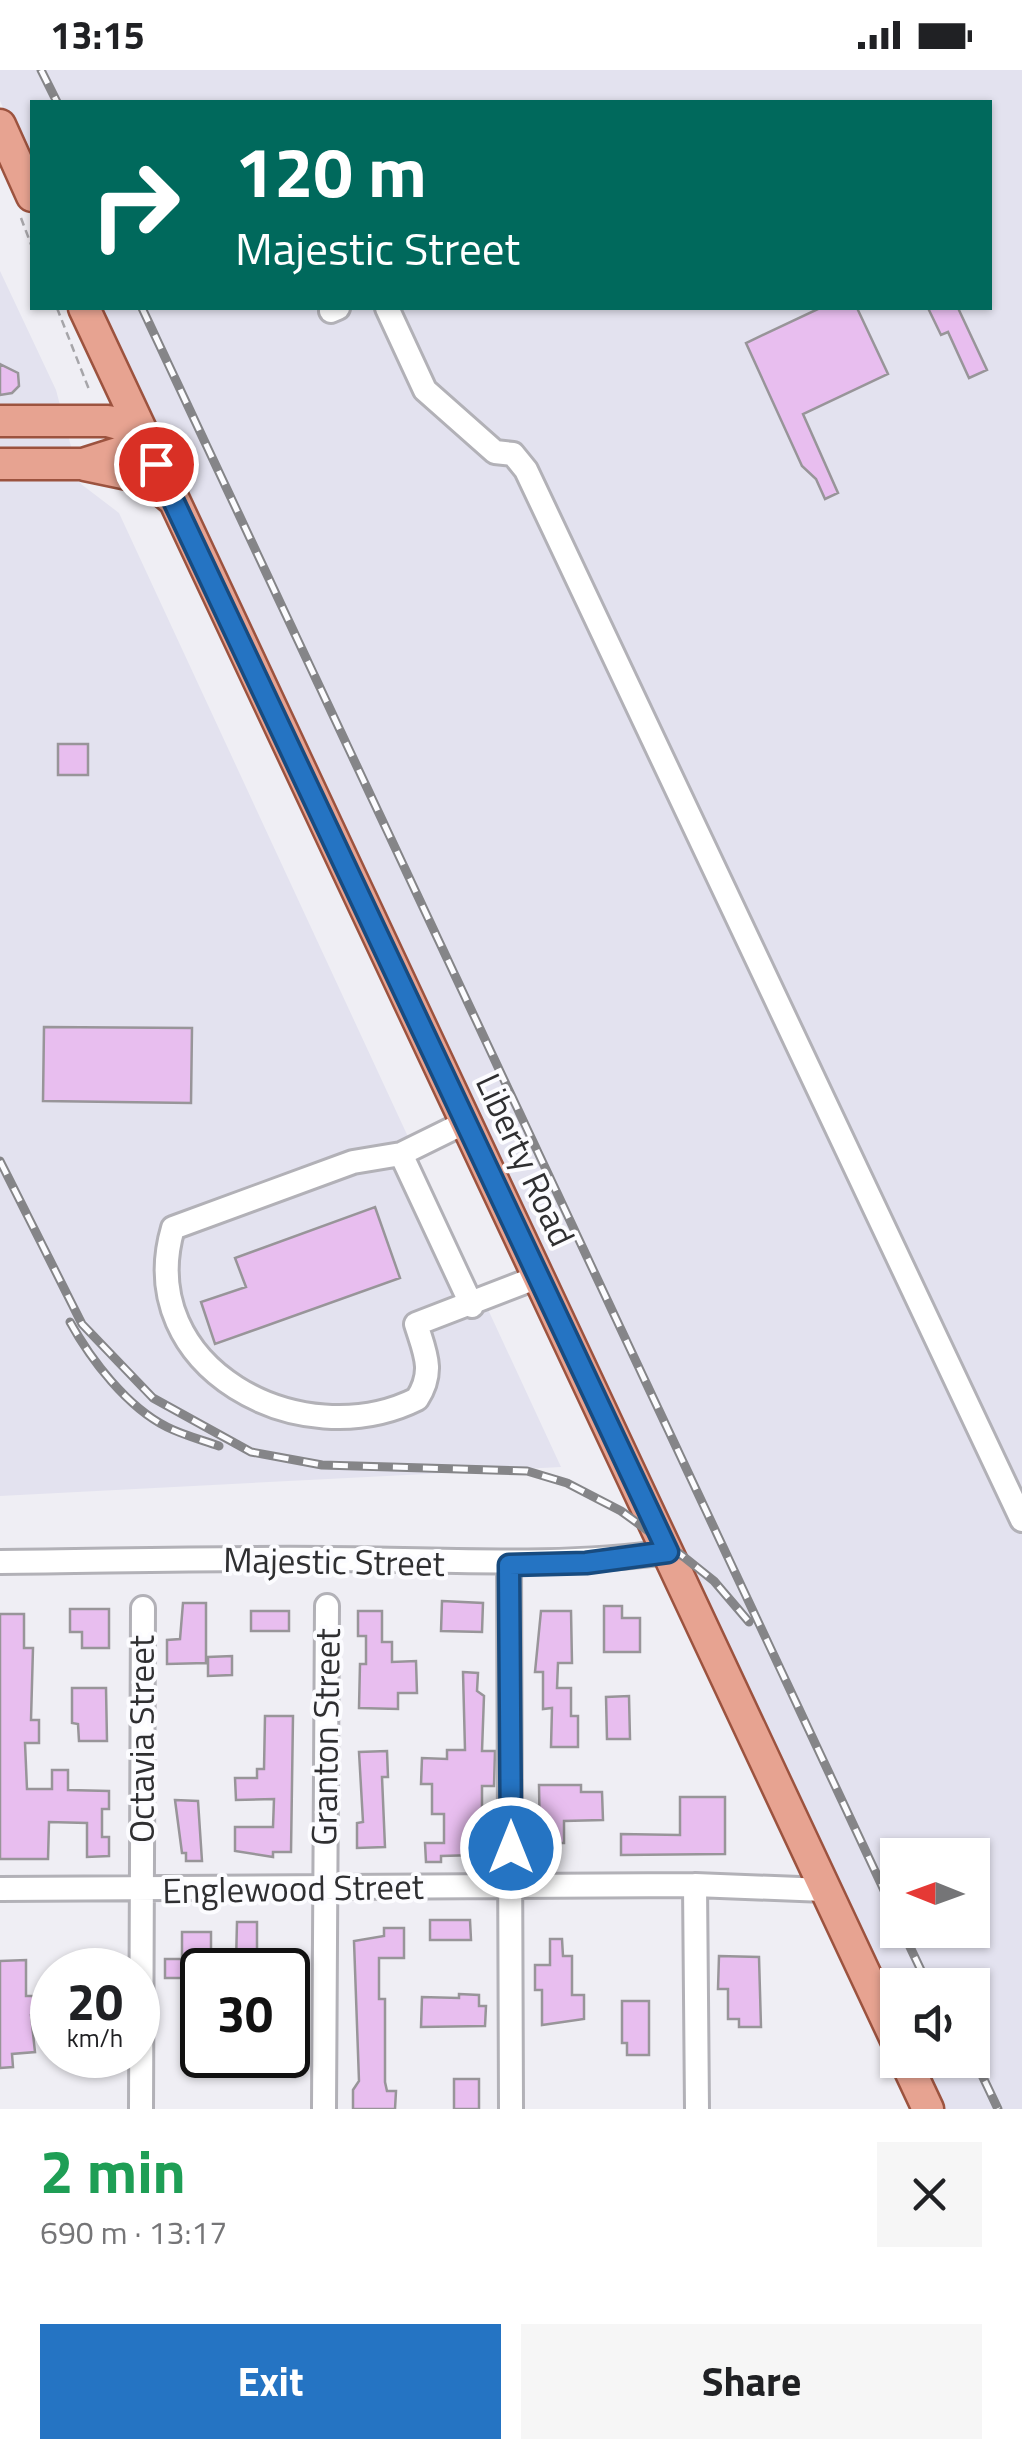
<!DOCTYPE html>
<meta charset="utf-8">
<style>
body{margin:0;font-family:"Titillium Web",sans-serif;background:#f6f6f6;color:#202124;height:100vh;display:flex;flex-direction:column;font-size:38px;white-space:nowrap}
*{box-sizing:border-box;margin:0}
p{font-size:32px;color:#757577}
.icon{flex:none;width:55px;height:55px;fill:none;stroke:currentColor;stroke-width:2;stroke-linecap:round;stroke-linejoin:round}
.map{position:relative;height:2039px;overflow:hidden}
.details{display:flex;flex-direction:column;background:#fff;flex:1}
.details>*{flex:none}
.banner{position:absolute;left:30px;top:30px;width:962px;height:210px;border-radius:0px;box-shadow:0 2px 8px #0004;background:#00695c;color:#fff;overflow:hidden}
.needle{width:65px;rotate:271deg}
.controls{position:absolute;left:880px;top:1768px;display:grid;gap:20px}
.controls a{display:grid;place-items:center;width:110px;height:110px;border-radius:0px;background:#fff;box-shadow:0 2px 8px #0004;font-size:50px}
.speed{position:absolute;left:30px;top:1878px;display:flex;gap:20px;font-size:50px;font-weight:700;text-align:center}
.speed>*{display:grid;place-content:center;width:130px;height:130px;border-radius:50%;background:#fff;box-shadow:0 2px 8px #0004;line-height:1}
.speed small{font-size:25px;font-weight:400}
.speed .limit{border:5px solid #111;border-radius:15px;background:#fff;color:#111}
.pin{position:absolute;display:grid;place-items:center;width:85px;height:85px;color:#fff;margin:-42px;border:5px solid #fff;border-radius:50%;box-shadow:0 2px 10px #0007}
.me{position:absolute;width:110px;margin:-55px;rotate:0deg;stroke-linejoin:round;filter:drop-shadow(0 0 8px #0008)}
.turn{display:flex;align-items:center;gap:35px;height:210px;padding:0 40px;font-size:45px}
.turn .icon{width:130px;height:130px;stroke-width:2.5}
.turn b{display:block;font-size:70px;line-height:85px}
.round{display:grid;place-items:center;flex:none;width:105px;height:105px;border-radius:0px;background:#f6f6f6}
.headline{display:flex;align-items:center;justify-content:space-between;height:170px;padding:0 40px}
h1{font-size:60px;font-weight:700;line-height:75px;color:#1e9e55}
.primary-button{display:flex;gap:20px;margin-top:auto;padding:20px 40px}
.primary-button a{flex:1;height:115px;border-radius:0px;background:#2574c3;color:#fff;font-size:40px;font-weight:700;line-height:115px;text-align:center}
.primary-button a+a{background:#f6f6f6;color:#202124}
.status{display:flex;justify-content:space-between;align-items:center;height:70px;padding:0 50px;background:#fff;direction:ltr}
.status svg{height:28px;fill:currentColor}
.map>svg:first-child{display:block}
.built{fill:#e3e2ef;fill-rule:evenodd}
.building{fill:#e8beef;stroke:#989599;stroke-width:2.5}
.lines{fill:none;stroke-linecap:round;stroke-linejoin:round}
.minor-casing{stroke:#b2b1b7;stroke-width:28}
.major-casing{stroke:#9c533f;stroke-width:35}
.path{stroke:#a6a5a9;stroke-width:2.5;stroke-dasharray:8 5;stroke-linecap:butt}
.minor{stroke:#fff;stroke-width:22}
.major{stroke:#e7a391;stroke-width:30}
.rail-casing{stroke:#858588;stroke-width:9}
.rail{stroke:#fcfcff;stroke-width:5;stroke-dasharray:15;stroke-linecap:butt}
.route-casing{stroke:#184b7f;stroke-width:25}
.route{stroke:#2574c3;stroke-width:18}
.labels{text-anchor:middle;stroke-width:8;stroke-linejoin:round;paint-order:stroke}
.street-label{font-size:35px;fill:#2f2f31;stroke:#fcfcff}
</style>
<div class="status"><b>13:15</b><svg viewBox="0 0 49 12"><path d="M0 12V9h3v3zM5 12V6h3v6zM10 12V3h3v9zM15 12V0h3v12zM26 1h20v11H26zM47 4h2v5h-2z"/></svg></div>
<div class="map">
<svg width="1022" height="2039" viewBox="0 0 1022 2039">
<rect width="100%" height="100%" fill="#efeef4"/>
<!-- built -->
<path class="built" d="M0,0H1022V2039H943L920,1990H972V1915H898L897,1942L97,238H990V32H32V100L0,31ZM898,1785H972V1860H898Z
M0,201L56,320L81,414L119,443L561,1397L0,1426Z"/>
<!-- building -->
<path class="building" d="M820,238H857L888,304L803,344L838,423L825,429L816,409L802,396L746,273Z
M928,238H958L987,300L969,308L948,262L941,265Z
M0,294L18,303L19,316L12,323L0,325Z
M58,674H88V705H58Z
M44,957L192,958L191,1033L43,1031Z
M375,1137L400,1208L215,1274L201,1232L246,1217L235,1188Z
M442,1531L483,1533L482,1562L441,1561Z
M183,1533H206V1593L167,1594V1570L180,1569Z
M604,1536H622V1548H640V1582H604Z
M70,1539H109V1578H82V1562H70Z
M251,1541H289V1561H251Z
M358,1541H382V1572H392V1592L416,1591L417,1623H398V1639L359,1638L360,1594H366V1566H358Z
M541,1541H571L572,1593H558L557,1618H571V1646H578V1677H551L552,1638L543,1639V1602H535Z
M0,1544H24V1578H33L31,1650H39V1673H25L27,1719H52V1700H68V1720L109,1721V1739H102V1767H109V1786L87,1787V1753L49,1752L48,1789H0Z
M232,1586V1605L208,1606V1587Z
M463,1602L478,1603L477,1621L484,1626L482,1681H495L494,1716H482V1775H476V1785L441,1786V1792H426L425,1773H444V1744H432V1714H421L422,1688L447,1689V1680H465Z
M72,1618H106L107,1671H79L78,1654L72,1653Z
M629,1626L630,1669H607L606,1627Z
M265,1646H293L291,1782H273V1787L235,1781V1757H273L274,1729L236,1730L235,1708H257V1699H264Z
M387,1681L388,1707H382L385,1777L357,1778V1753L363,1752L359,1682Z
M539,1715H581V1722H602L603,1750L564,1751V1773H540Z
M680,1727H725V1784L621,1785V1764L680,1765Z
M175,1730L198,1731L202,1791H186V1783H182Z
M430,1850H470L471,1870H430Z
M237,1852H257V1893H236Z
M384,1858H404V1888H379V1929H385V2012L387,2021H396L395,2039H353V2020L359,2011L354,1871L384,1866Z
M182,1862H211V1883H198V1908H165V1889H182Z
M550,1869H562L563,1886H572V1925H584V1949L542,1955V1920H535V1895H550Z
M273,1886H304L305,1904L273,1900Z
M719,1886L759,1887L761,1957H739V1949H728V1919H718Z
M26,1890V1926H40V1944L31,1945L35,1982L12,1984L13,1997L0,1998V1891Z
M459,1924L479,1925V1936H486L485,1956L421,1957L422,1927L459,1928Z
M304,1929V1949L288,1950V1930Z
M622,1931H649V1985H627V1973H622Z
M273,1985H295V2007L272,2006Z
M454,2009H479V2039H454Z"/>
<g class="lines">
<!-- minor casing -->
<g class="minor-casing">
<path id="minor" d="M387,238L425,320L495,382L513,384L526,400L1022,1450
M331,241L338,238
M466,1052L401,1084L353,1092L173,1158C132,1298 301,1387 417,1329C435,1301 425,1283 416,1254L538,1207
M401,1084L472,1236
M0,1492C109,1491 218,1488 327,1489C442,1489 553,1498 667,1482
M509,1495L511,2039
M695,1815L697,2039
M0,1819L695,1815L825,1820
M141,2039L143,1538
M324,2039L327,1536"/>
</g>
<!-- major casing -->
<g class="major-casing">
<path id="major" d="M0,55L32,126
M84,238L898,1974
M0,351H108L140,360
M0,394H83L127,380L140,360
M85,395L147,408L171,428
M905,1990L928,2039"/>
</g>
<!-- path -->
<path class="path" d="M21,148L32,177
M57,238L90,322"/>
<!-- minor -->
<use href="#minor" class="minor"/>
<!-- major -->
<use href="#major" class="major"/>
<!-- rail casing -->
<g class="rail-casing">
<path id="rail" d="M41,0L57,32
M142,238L898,1850
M0,1091L82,1254L153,1328L251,1382L322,1395L527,1401L567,1413L621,1441L684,1487L714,1511L749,1552
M70,1252C91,1290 127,1337 167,1357C183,1365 202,1370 219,1376
M902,1860L928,1915
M972,1984L998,2039"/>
</g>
<!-- rail -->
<use href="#rail" class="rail"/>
</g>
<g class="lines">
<!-- route casing -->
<g class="route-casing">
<path id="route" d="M156,394L668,1482L586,1493L509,1495L511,1778"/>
</g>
<!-- route -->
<use href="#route" class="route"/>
</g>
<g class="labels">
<!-- street labels -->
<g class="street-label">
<text transform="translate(525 1090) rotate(65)" y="12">Liberty Road</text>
<text transform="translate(334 1492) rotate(1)" y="12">Majestic Street</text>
<text transform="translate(326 1667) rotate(-89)" y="12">Granton Street</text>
<text transform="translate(142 1669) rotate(-90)" y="12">Octavia Street</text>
<text transform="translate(293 1819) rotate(-1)" y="12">Englewood Street</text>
</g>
</g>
</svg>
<div class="controls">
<a><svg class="needle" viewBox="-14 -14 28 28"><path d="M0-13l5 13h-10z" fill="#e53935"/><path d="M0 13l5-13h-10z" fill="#757577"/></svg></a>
<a><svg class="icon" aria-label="sound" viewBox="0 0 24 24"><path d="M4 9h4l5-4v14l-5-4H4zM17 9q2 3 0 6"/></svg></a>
</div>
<div class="speed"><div>20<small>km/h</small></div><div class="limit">30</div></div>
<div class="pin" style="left:156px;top:394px;background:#d93025"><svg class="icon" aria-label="arrive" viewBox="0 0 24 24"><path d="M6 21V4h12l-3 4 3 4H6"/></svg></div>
<svg class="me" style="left:511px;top:1778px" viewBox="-20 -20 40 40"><circle r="17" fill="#2574c3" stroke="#fff" stroke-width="3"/><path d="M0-11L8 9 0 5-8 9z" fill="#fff"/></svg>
<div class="banner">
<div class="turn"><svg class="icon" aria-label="right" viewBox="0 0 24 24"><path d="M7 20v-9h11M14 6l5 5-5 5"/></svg><div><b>120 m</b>Majestic Street</div></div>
</div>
</div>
<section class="details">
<div class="headline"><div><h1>2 min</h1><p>690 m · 13:17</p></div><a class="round"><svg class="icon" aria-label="close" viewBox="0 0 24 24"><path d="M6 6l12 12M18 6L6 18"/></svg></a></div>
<div class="primary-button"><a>Exit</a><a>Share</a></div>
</section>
